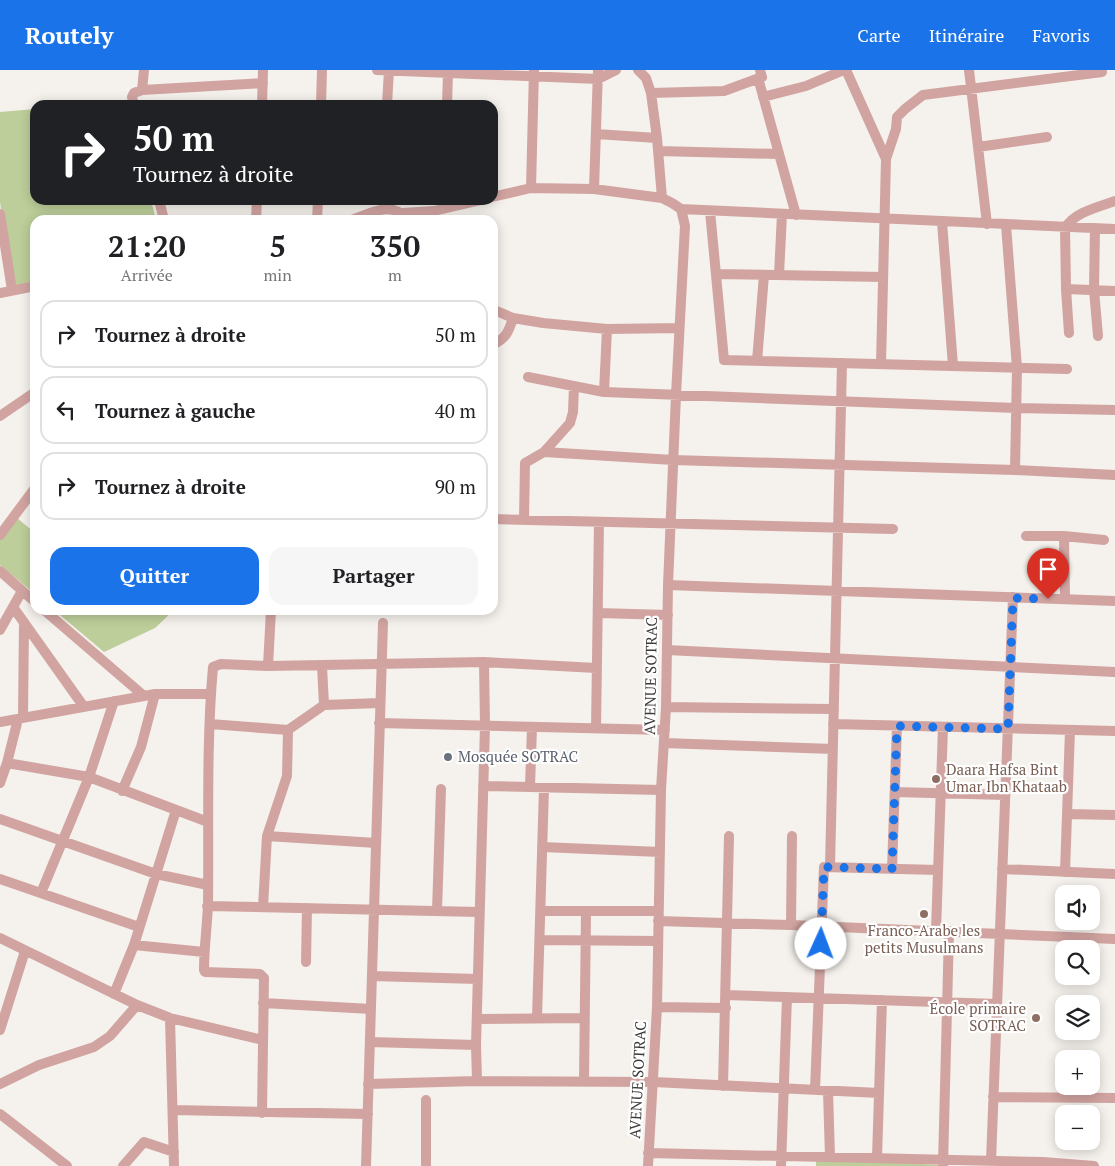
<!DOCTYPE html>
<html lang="fr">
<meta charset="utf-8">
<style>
body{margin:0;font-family:"PT Serif",serif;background:#f6f6f6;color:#202124;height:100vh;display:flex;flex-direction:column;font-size:19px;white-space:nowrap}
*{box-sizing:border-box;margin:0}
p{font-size:16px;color:#757577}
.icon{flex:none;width:28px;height:28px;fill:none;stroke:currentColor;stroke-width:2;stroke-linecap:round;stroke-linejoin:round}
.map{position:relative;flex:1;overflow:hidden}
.panel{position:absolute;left:30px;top:145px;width:468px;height:400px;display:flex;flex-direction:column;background:#fff;border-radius:15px;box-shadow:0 2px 12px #0003}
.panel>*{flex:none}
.top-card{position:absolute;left:30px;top:30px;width:468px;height:105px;border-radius:15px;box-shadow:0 2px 12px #0003;background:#202124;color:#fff;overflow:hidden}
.tools{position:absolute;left:1055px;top:815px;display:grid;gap:10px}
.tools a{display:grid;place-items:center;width:45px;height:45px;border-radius:10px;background:#fff;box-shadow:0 2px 12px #0003;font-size:25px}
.pin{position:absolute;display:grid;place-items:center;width:42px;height:42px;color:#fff;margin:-51px -21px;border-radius:50% 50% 50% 0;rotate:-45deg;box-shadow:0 0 5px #0007}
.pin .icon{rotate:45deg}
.me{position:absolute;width:55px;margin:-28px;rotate:2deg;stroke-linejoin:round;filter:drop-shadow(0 0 4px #0008)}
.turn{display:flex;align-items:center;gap:18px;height:105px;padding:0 20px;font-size:22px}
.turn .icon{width:65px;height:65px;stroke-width:2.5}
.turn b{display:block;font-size:35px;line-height:42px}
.eta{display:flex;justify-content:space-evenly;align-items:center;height:85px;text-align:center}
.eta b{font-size:30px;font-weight:700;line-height:35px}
.cta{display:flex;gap:10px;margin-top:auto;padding:10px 20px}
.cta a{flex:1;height:58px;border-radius:15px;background:#1a73e8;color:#fff;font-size:20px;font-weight:700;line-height:58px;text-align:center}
.cta a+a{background:#f6f6f6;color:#202124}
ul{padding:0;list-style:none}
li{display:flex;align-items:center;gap:15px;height:68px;margin:0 10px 8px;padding:0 10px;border:2px solid #e0e0e0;border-radius:15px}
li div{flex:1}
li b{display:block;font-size:19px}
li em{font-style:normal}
header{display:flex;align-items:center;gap:30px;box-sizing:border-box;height:70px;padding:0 25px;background:#1a73e8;color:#fff}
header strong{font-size:24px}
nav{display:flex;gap:28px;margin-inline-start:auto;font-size:18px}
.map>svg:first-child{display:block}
.green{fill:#bdce9a}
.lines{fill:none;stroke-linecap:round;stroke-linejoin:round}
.minor{stroke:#d1a4a1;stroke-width:10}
.route{stroke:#1a73e8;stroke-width:9;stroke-dasharray:0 16.2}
.worship-dot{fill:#6b7280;stroke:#fff;stroke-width:2}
.education-dot{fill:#8d6e63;stroke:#fff;stroke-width:2}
.labels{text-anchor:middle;stroke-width:4.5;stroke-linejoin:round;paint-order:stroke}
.street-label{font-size:15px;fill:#3d3b39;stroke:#fff}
.worship-label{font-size:15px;fill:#5b616d;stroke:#fff;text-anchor:start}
.education-label{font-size:15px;fill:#785e54;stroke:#fff;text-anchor:start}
</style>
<header>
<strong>Routely</strong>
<nav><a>Carte</a><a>Itinéraire</a><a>Favoris</a></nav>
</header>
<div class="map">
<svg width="1115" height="1096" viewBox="0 0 1115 1096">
<rect width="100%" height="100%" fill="#f5f1ec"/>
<!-- green -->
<path class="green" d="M35,39V130H151L156,150H35V211L12,216L0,132V42Z
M17,448L35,463V524L0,495V468Z
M54,540H174L155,558L104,582Z
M816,1088L938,1095V1096H816Z"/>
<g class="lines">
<!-- minor -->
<path class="minor" d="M377,0L598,9L616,0
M638,0L646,8L651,23L657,68L662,128
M846,0L886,89
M969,0L987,154
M758,8L796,145
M142,20L144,0
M651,23L724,21L762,7L760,0
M763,27L806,16L844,0
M134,35L132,27L134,23L142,20L263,13
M262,35L263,0
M321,35L322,0
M387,35L389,0
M447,35L448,3
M596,64L657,68
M978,77L1047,67
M658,81L779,84
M531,118L534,0
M594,119L598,0
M492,127L531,118L594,119L662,128L672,133L681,139L685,156L676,325L668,515L666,637L661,720L657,937L648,1096
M159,130L164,150
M681,139L1115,159
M710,141L724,290L1067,299
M403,143L434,141L481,130
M0,144L12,220
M256,150L257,130
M317,150L318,130
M351,150C372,143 391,130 409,150
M942,152L953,296
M1006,155L1017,298L1015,400
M1095,159L1094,220L1098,266
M716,204L883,207
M779,205L782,144
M1066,219L1115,221
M0,223L35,216
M492,239L513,248L543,253L607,259L679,258
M1069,263L1066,219L1065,158C1075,142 1098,137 1115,131
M492,275C506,269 509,261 513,248
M757,291L764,205
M881,294L886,89L896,59L897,47L905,39L923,25L1102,2
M528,307L604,322L1016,338L1115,340
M604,322L607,259
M0,346L35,322
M544,382L570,353L573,342L574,316
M492,449L893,459
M524,450L525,393L544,382L673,390L1015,400L1115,405
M0,465L35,418
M1026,466H1064L1104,470
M1064,466L1065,529
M0,501L35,532
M668,515L1115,531
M13,537L84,637
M44,540L144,626
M598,543L668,545
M0,560L22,521
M667,580L1115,602
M268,596L271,540
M322,596L324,635L380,633
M666,637L834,639
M23,647L24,552
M0,652L155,624H210
M379,653L665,660
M210,654L288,660L324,635
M833,654L1115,661
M596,658L599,452
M664,673L833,679
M7,693L89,707L208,752
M0,713L7,693L18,649
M483,716L661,720
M530,717L532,657
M122,721L141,677L155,624
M895,722L1005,725
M1067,744L1115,745
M0,749L156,804L208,815
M267,766L376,773
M542,777L660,782
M830,797L842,293
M892,799L897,656
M1002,799L1115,804
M1065,802L1070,660
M0,809L139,857
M41,823L89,707L114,631
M207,836L479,842
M263,837L267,766L287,706L288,660
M437,841L441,719
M541,841H658
M658,851L791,855L1115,869
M791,855L792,766
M936,861L943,657
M0,868L137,935L170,948L263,970
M540,870L658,871
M134,875L204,882
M306,892L307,838
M372,906L478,909
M114,924L134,875L176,740
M726,925L997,934
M263,933L371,939
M657,937L726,938
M170,948L174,1096
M537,948L544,718
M477,949L584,948
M0,960L25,881
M370,972L476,975
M477,1011L476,975L485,656L484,592
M584,1011L586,841
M0,1014L39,995L94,977L110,966L137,935
M368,1014L477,1011L654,1012L879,1023
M723,1016L729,766
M815,1020L824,797L938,800
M828,1021L830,1087
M993,1027L1115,1028
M426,1030V1096
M174,1040L368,1044
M262,1043L264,908L260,904L205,902L204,900C204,878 207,857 208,835C209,756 206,676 213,597L221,594L268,596L484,592L596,598
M0,1044L67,1096
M648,1083L1043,1092L1094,1096
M877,1088L882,930
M991,1091L1013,527
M943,1095L949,861
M123,1096L144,1072L174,1082
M366,1096L383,553
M781,1096L787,927"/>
</g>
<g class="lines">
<!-- route -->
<path class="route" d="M821,874L824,797L892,799L897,656L1008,659L1013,528L1048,529"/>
</g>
<!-- markers -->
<circle class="worship-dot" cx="448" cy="687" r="5"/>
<g class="education-dot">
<circle cx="936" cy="709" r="5"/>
<circle cx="924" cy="844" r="5"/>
<circle cx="1036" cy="948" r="5"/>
</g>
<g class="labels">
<!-- street labels -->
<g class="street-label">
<text transform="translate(651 606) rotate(-89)" y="5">AVENUE SOTRAC</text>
<text transform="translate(638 1010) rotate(-87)" y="5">AVENUE SOTRAC</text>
</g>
<!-- worship labels -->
<g class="worship-label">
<text x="458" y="692">Mosquée SOTRAC</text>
</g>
<!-- education labels -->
<g class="education-label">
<text x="946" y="705">Daara Hafsa Bint<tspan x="946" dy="17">Umar Ibn Khataab</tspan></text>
<text x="924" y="866" text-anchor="middle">Franco-Arabe les<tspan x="924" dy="17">petits Musulmans</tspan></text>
<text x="1026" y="944" text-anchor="end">École primaire<tspan x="1026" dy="17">SOTRAC</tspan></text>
</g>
</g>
</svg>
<div class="tools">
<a><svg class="icon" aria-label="sound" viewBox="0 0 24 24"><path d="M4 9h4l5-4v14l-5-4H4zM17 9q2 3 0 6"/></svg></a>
<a><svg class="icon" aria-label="search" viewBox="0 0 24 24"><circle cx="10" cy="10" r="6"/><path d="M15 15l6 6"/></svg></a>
<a><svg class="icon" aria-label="layers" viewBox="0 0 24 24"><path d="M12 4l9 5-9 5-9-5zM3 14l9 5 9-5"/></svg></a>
<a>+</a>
<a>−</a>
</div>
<div class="pin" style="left:1048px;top:529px;background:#d93025"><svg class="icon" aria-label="arrive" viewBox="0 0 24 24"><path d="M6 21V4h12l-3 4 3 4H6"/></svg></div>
<svg class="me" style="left:821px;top:874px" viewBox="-20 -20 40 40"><circle r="19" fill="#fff"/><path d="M0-13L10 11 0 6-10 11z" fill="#1a73e8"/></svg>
<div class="top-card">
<div class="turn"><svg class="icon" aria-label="right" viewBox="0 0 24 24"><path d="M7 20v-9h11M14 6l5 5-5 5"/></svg><div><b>50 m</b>Tournez à droite</div></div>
</div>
<section class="panel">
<div class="eta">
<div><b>21:20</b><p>Arrivée</p></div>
<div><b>5</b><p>min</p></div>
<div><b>350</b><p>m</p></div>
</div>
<ul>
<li><svg class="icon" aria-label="right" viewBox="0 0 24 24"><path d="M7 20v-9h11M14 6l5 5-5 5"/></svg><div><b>Tournez à droite</b></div><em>50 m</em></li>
<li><svg class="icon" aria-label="left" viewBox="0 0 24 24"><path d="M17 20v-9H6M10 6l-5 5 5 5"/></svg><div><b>Tournez à gauche</b></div><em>40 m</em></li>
<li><svg class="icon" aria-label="right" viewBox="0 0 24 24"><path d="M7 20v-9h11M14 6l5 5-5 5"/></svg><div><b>Tournez à droite</b></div><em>90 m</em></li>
</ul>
<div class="cta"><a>Quitter</a><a>Partager</a></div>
</section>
</div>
